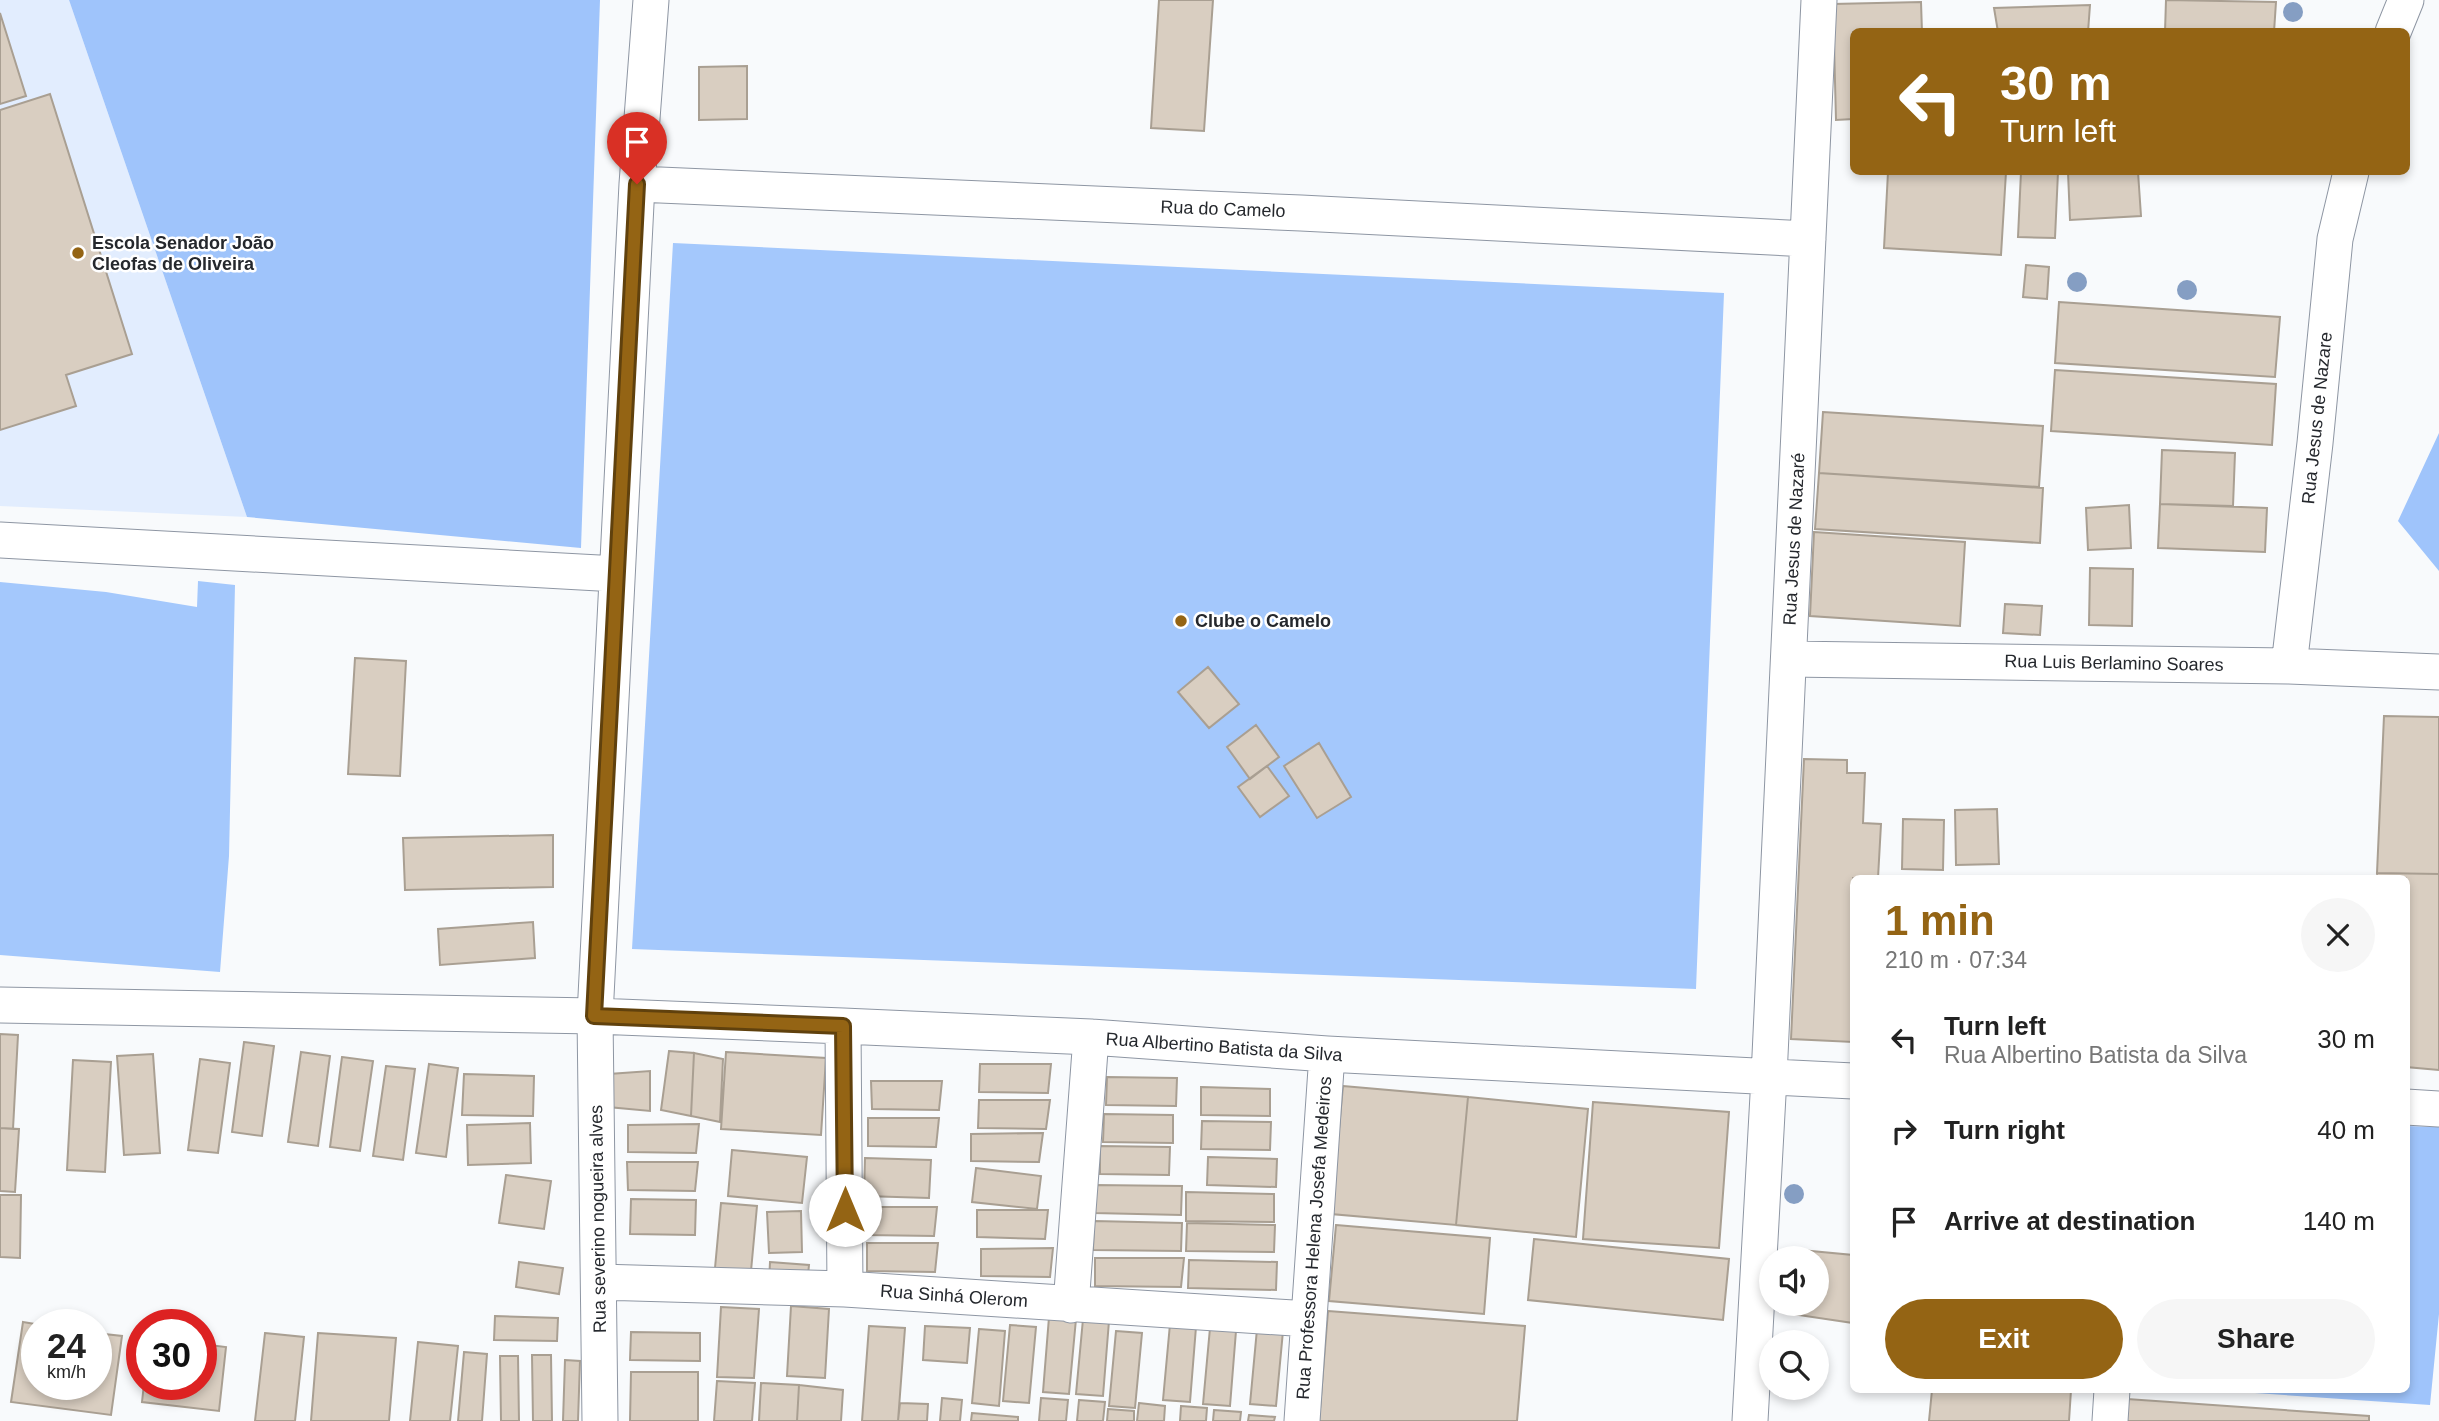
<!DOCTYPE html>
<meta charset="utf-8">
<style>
body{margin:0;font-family:Helvetica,sans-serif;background:#f6f6f6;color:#222;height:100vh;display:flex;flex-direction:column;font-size:26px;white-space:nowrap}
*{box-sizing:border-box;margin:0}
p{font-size:23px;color:#767676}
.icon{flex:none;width:38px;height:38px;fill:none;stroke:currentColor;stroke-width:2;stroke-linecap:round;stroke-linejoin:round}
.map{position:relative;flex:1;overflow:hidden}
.sheet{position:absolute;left:1850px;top:875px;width:560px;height:518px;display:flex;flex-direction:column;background:#fff;border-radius:10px;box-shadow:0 4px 10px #0003}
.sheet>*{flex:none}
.top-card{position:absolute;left:1850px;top:28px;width:560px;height:147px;border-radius:10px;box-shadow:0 4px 10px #0003;background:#946414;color:#fff;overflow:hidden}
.fabs{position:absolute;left:1759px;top:1246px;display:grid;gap:14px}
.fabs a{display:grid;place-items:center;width:70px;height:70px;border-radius:50%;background:#fff;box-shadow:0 4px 10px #0003;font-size:35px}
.speed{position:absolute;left:21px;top:1309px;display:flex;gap:14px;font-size:35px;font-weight:700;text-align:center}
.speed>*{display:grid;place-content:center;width:91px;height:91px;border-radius:50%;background:#fff;box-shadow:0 4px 10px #0003;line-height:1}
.speed small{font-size:18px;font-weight:400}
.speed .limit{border:10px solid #d22;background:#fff;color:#111}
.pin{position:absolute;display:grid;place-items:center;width:60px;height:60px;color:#fff;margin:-72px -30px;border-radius:50% 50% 50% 0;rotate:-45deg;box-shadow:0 0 7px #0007}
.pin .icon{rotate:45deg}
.me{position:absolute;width:77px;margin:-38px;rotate:0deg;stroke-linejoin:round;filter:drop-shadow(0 0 5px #0008)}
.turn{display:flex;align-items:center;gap:24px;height:147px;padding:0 35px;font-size:32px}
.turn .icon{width:91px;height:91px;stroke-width:2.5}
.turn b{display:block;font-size:49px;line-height:60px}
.round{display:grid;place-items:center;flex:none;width:74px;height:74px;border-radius:37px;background:#f6f6f6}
.headline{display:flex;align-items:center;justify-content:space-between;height:119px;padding:0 35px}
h1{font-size:42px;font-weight:700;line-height:52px;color:#946414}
.action{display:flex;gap:14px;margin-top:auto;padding:14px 35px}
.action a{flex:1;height:80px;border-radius:42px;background:#946414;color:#fff;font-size:28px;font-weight:700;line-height:80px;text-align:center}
.action a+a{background:#f6f6f6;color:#222}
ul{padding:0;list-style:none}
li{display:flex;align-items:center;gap:21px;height:91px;padding:0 35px}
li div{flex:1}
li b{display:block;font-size:26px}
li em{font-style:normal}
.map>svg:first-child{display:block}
.built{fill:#e2edfe}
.green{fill:#a4c8fc}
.forest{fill:#9fc4fb}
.building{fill:#d9cec1;stroke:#a99f92;stroke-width:2}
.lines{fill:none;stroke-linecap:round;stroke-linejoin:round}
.minor-casing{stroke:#8e96a3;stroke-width:37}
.minor{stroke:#fff;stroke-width:35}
.tree{fill:#859ec3}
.route-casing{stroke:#60410d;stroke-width:18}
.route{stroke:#946414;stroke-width:12}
.poi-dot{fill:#946414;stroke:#fff;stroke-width:2.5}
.labels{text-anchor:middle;stroke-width:5;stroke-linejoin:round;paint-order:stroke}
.street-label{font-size:18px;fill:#25282d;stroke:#fff}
.poi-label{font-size:18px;font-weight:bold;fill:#25282d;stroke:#fff;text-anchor:start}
</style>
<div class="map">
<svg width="2439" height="1421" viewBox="0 0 2439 1421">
<rect width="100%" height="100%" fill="#f8fafc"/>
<!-- built -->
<path class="built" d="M0,0H69L247,517L0,506Z"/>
<!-- green -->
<path class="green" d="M673,243L1724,293L1696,989L632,949Z
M198,581L235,585L229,856L220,972L0,955V582L106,592L197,607Z"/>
<!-- forest -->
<path class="forest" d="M69,0H600L581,548L247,517Z
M2439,433V571L2398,521Z
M2406,1126L2439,1127V1314L2430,1405L2211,1390H2406Z"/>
<!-- building -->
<path class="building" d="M1159,0H1213L1204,131L1151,128Z
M2166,0L2276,2L2274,32H2165Z
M1921,2L1922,32H1853V119L1836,120L1833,4Z
M2090,5L2088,32H1998L1994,8Z
M0,13L26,96L0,104Z
M747,66V119L699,120V67Z
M50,94L132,354L66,375L76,406L0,430V110Z
M1888,172H2006L2001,255L1884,248Z
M2021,172H2058L2055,238L2018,237Z
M2068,172H2138L2141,216L2070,220Z
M2026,265L2049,267L2047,299L2023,297Z
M2059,302L2280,317L2275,377L2055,363Z
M2055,370L2276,384L2272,445L2051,431Z
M1823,412L2043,426L2039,487L1819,473Z
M2162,450L2235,453L2233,506L2160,504Z
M1819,473L2043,488L2040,543L1815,529Z
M2160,504L2267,508L2265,552L2158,548Z
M2129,505L2131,548L2088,550L2086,508Z
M1814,532L1965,542L1960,626L1810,616Z
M2090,568L2133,569L2132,626L2089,625Z
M2005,604L2042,606L2040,635L2003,633Z
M355,658L406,661L400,776L348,774Z
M1208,667L1239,704L1209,728L1178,692Z
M2384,716L2439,717V874L2377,873Z
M1256,725L1279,757L1250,779L1227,747Z
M1319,743L1351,797L1317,818L1284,766Z
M1804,759L1847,760V773H1865L1863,823L1881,824L1878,878H1853V1042L1791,1039Z
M1267,766L1289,796L1260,817L1238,787Z
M1997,809L1999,864L1956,865L1955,810Z
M1903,819L1944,820L1943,870L1902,869Z
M553,835V887L405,890L403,838Z
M2377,873L2439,874V1070L2406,1067V878H2377Z
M533,922L535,958L440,965L438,929Z
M0,1034L18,1035L13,1129L0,1128Z
M244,1042L274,1046L262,1136L232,1132Z
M669,1051L694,1053L691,1116L661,1110Z
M301,1052L330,1056L318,1146L288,1142Z
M726,1052L826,1058L821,1135L721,1129Z
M694,1053L723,1059L720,1122L691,1116Z
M153,1054L160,1153L124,1155L117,1056Z
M342,1057L373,1061L360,1151L330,1147Z
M200,1059L230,1063L218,1153L188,1150Z
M73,1060L111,1062L105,1172L67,1170Z
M429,1064L458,1068L446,1157L416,1153Z
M980,1064H1051L1048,1093L979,1092Z
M386,1066L415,1069L403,1160L373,1156Z
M650,1071V1111L608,1107L609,1074Z
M464,1074L534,1076L533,1116L462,1115Z
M1107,1077L1177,1078L1176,1106L1106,1105Z
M871,1081H942L939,1110L872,1109Z
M1343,1086L1468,1097L1456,1225L1331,1214Z
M1201,1087L1270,1089V1116L1201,1115Z
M1468,1097L1588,1109L1576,1237L1456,1225Z
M979,1100H1050L1046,1129L978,1128Z
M1593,1102L1729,1112L1719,1248L1583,1239Z
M1104,1114L1173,1115V1143L1103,1142Z
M868,1118H939L936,1147L868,1146Z
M1202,1121L1271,1122L1270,1150L1201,1149Z
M530,1123L531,1163L468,1165L467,1125Z
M699,1124L696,1153L628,1152V1125Z
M0,1128L19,1129L15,1192L0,1191Z
M1043,1133L1039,1162L971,1161V1134Z
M1100,1146L1170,1147L1169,1175L1100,1174Z
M732,1150L807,1157L802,1203L728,1196Z
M1208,1157L1277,1159L1276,1187L1207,1185Z
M865,1158L931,1160L929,1198L864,1196Z
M627,1162H698L695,1191L628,1190Z
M976,1168L1041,1176L1037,1209L972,1202Z
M506,1175L551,1181L544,1229L499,1223Z
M1094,1185L1182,1186L1181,1215L1094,1213Z
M1186,1192L1274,1194V1222L1186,1221Z
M0,1195H21L20,1258L0,1257Z
M631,1199L696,1200L695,1235L630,1234Z
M721,1203L757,1206L751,1271L715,1268Z
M866,1207H937L934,1236L866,1235Z
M977,1210H1048L1045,1239L977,1237Z
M801,1211L802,1252L769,1253L767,1212Z
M1094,1221L1182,1223L1181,1251L1093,1250Z
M1187,1223L1275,1225L1274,1252L1186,1251Z
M1336,1225L1490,1238L1484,1314L1329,1301Z
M1534,1239L1729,1259L1723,1320L1528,1300Z
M867,1243H938L935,1272L867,1271Z
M1053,1248L1050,1277L981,1276V1249Z
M1790,1249L1853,1255V1323L1785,1313L1786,1304H1816V1258H1789Z
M1095,1258H1184L1181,1287L1095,1286Z
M1189,1260L1277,1262L1276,1290L1188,1288Z
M519,1262L563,1268L559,1294L516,1287Z
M770,1262L809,1265L807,1285L769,1282Z
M791,1306L829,1309L825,1378L787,1376Z
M721,1307L759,1309L754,1378L717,1377Z
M1328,1311L1525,1326L1517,1421H1319Z
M495,1316L558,1318L557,1341L494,1340Z
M1049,1317L1076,1319L1069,1394L1043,1392Z
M1083,1319L1109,1321L1103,1396L1076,1394Z
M23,1322L41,1325H37V1384H96V1333L122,1336L111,1415L11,1402Z
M1170,1324L1196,1327L1190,1402L1163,1400Z
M1010,1325L1036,1327L1029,1403L1003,1401Z
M869,1326L905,1328L898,1421H862Z
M925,1326L970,1328L967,1363L923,1360Z
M1210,1328L1236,1331L1230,1406L1203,1404Z
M979,1329L1005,1331L999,1406L972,1403Z
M1257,1329L1283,1331L1276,1406L1250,1404Z
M1116,1331L1142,1333L1135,1408L1109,1406Z
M631,1332L700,1333V1361L630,1360Z
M265,1333L304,1337L295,1421H255Z
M318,1333L396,1338L389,1421H311Z
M418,1342L458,1346L450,1421H410Z
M201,1344L226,1347L219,1411L142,1402L144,1384H201Z
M464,1352L487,1354L482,1421H458Z
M532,1355H551L552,1421H533Z
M500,1356H518L519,1421H501Z
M565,1360L580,1361L578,1421H563Z
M631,1372H698V1421H630Z
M717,1381L755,1383L752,1421H714Z
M761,1383L799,1385L797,1421H759Z
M799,1385L843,1390L841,1421H797Z
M1932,1390H2071L2069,1421H1929Z
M942,1398L962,1400L960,1421H940Z
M1041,1398L1068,1400L1066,1421H1039Z
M2127,1399L2369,1416V1421H2125Z
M1079,1400L1105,1402L1103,1421H1077Z
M900,1403L928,1404L927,1421H898Z
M1139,1403L1165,1406L1164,1421H1137Z
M1181,1406L1207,1408L1206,1421H1180Z
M1108,1409L1134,1411V1421H1107Z
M1214,1410L1241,1412L1240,1421H1213Z
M972,1413L1018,1417V1421H971Z
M1249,1415L1275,1417L1274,1421H1248Z"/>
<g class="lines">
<!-- minor casing -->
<g class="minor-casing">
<path id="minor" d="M2393,32L2406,0
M637,184L1301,213L1808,239
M0,540L617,574
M1789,659L2289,666L2439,672
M2289,666L2315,443L2335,239L2351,172
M0,1005L595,1016L843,1026L1091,1037L1327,1054L1853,1081
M843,1026L845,1289
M2406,1107L2439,1109
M599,1282L845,1289L1309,1319
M1071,1305L1091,1037
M600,1421L595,1016L637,184L651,0
M1302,1421L1327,1054
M1750,1421L1769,1077L1819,0
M2110,1421L2112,1390"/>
</g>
<!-- minor -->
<use href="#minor" class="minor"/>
</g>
<!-- trees -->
<g class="tree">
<circle cx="2293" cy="12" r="10"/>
<circle cx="2077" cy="282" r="10"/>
<circle cx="2187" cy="290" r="10"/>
<circle cx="1794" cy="1194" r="10"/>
</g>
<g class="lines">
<!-- route casing -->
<g class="route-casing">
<path id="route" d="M637,184L594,1016L843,1026L845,1210"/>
</g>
<!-- route -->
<use href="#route" class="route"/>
</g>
<!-- markers -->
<g class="poi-dot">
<circle cx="78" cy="253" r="7"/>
<circle cx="1181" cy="621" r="7"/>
</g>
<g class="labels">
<!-- street labels -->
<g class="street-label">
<text transform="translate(1223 209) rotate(2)" y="6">Rua do Camelo</text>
<text transform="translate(2317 418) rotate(-84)" y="6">Rua Jesus de Nazare</text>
<text transform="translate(1794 539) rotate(-87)" y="6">Rua Jesus de Nazaré</text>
<text transform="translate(2114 663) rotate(1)" y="6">Rua Luis Berlamino Soares</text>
<text transform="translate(1224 1047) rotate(4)" y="6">Rua Albertino Batista da Silva</text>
<text transform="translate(598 1219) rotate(-91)" y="6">Rua severino nogueira alves</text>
<text transform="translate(1314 1238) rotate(-86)" y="6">Rua Professora Helena Josefa Medeiros</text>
<text transform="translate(954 1296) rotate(4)" y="6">Rua Sinhá Olerom</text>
</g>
<!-- poi labels -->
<g class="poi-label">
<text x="92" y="249">Escola Senador João<tspan x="92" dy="21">Cleofas de Oliveira</tspan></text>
<text x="1195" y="627">Clube o Camelo</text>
</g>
</g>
</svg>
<div class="fabs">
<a><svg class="icon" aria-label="sound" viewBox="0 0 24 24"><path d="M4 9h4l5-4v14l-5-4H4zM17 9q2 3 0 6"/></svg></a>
<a><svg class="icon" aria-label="search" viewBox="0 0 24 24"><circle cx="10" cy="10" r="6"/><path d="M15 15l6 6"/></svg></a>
</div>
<div class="speed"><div>24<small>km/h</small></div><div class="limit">30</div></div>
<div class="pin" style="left:637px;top:184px;background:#d93025"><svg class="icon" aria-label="arrive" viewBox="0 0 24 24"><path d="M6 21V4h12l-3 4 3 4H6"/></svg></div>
<svg class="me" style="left:845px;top:1210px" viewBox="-20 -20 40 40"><circle r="19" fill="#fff"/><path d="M0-13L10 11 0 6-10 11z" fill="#946414"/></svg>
<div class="top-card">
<div class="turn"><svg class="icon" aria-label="left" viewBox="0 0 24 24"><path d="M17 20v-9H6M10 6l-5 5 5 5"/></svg><div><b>30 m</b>Turn left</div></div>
</div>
<section class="sheet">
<div class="headline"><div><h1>1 min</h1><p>210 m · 07:34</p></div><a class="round"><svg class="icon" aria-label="close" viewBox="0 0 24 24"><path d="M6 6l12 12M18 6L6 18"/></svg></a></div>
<ul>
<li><svg class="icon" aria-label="left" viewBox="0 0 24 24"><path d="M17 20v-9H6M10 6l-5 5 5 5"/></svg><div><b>Turn left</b><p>Rua Albertino Batista da Silva</p></div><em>30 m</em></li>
<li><svg class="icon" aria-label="right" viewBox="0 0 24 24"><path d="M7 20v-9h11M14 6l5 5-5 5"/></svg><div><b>Turn right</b></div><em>40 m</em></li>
<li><svg class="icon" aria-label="arrive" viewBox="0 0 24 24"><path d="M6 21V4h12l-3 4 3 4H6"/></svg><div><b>Arrive at destination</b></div><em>140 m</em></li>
</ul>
<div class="action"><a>Exit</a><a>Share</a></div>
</section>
</div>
